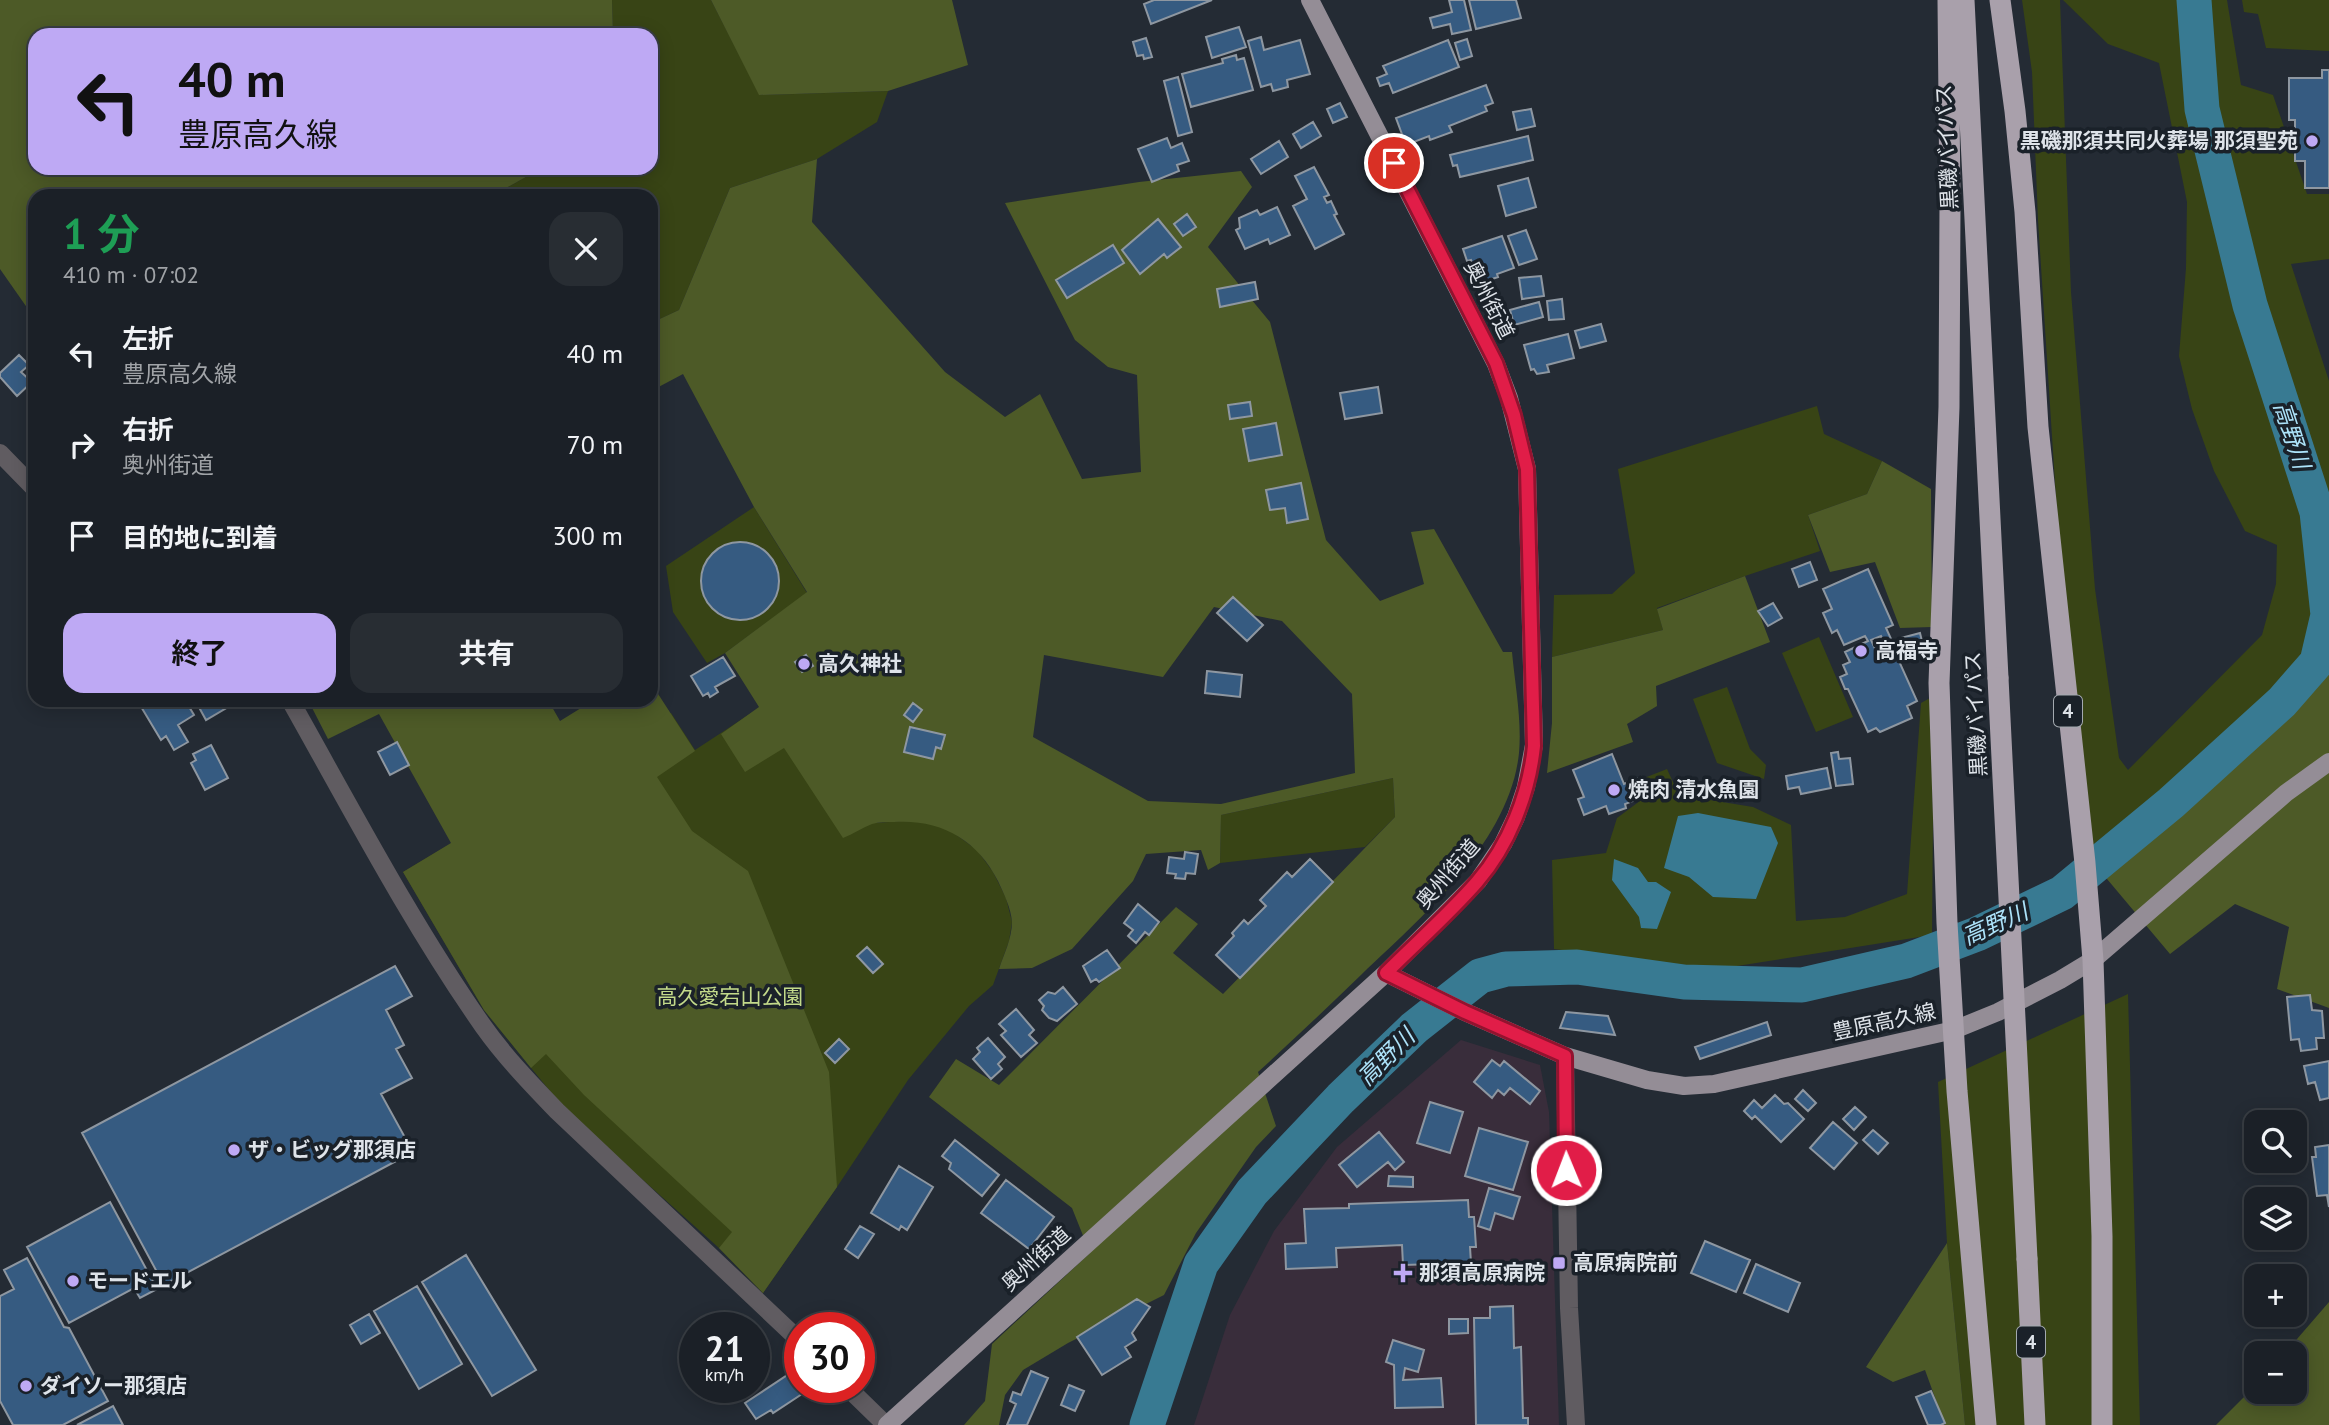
<!DOCTYPE html>
<html lang="ja">
<meta charset="utf-8">
<style>
body{margin:0;font-family:"PT Sans","Noto Sans JP",sans-serif;background:#282d33;color:#f1f3f6;height:100vh;display:flex;flex-direction:column;font-size:26px;white-space:nowrap}
*{box-sizing:border-box;margin:0}
p{font-size:23px;color:#a0a3a7}
.icon{flex:none;width:38px;height:38px;fill:none;stroke:currentColor;stroke-width:2;stroke-linecap:round;stroke-linejoin:round}
.map{position:relative;flex:1;overflow:hidden}
.details{position:absolute;left:28px;top:189px;width:630px;height:518px;display:flex;flex-direction:column;background:#1b2027;border-radius:21px;box-shadow:0 4px 18px #0003,0 0 0 2px #393e44}
.details>*{flex:none}
.banner{position:absolute;left:28px;top:28px;width:630px;height:147px;border-radius:21px;box-shadow:0 4px 18px #0003,0 0 0 2px #393e44;background:#bea9f4;color:#111;overflow:hidden}
.controls{position:absolute;left:2244px;top:1110px;display:grid;gap:14px}
.controls a{display:grid;place-items:center;width:63px;height:63px;border-radius:14px;background:#1b2027;box-shadow:0 4px 18px #0003,0 0 0 2px #393e44;font-size:35px}
.speed{position:absolute;left:679px;top:1312px;display:flex;gap:14px;font-size:35px;font-weight:700;text-align:center}
.speed>*{display:grid;place-content:center;width:91px;height:91px;border-radius:50%;background:#1b2027;box-shadow:0 4px 18px #0003,0 0 0 2px #393e44;line-height:1}
.speed small{font-size:18px;font-weight:400}
.speed .limit{border:10px solid #d22;background:#fff;color:#111}
.pin{position:absolute;display:grid;place-items:center;width:60px;height:60px;color:#fff;margin:-30px;border:4px solid #fff;border-radius:50%;box-shadow:0 2px 7px #0007}
.me{position:absolute;width:77px;margin:-38px;rotate:359deg;stroke-linejoin:round;filter:drop-shadow(0 0 5px #0008)}
.turn{display:flex;align-items:center;gap:24px;height:147px;padding:0 35px;font-size:32px}
.turn .icon{width:91px;height:91px;stroke-width:2.5}
.turn b{display:block;font-size:49px;line-height:60px}
.round{display:grid;place-items:center;flex:none;width:74px;height:74px;border-radius:21px;background:#282d33}
.summary{display:flex;align-items:center;justify-content:space-between;height:119px;padding:0 35px}
h1{font-size:42px;font-weight:700;line-height:52px;color:#1e9e55}
.action{display:flex;gap:14px;margin-top:auto;padding:14px 35px}
.action a{flex:1;height:80px;border-radius:21px;background:#bea9f4;color:#111;font-size:28px;font-weight:700;line-height:80px;text-align:center}
.action a+a{background:#282d33;color:#f1f3f6}
ul{padding:0;list-style:none}
li{display:flex;align-items:center;gap:21px;height:91px;padding:0 35px}
li div{flex:1}
li b{display:block;font-size:26px}
li em{font-style:normal}
.map>svg:first-child{display:block}
.medical{fill:#392d3b}
.green{fill:#384415}
.forest{fill:#4d5a27;fill-rule:evenodd}
.water{fill:#387a92}
.lines{fill:none;stroke-linecap:round;stroke-linejoin:round}
.river{stroke:#387a92;stroke-width:35}
.building{fill:#365b81;stroke:#8e97a1;stroke-width:2}
.minor{stroke:#605c61;stroke-width:18}
.major{stroke:#948d96;stroke-width:18}
.highway{stroke:#a9a0ab;stroke-width:21}
.highway-bridge{stroke:#a9a0ab;stroke-width:21}
.route-casing{stroke:#92132f;stroke-width:18}
.route{stroke:#e11d48;stroke-width:12}
.poi-dot{fill:#bea9f4;stroke:#1a2129;stroke-width:2.5}
.labels{text-anchor:middle;stroke-width:7;stroke-linejoin:round;paint-order:stroke}
.shield{fill:#1a2129;stroke:#a3a9af;stroke-width:2}
.shield-label{font-size:19px;font-weight:bold;fill:#dee3e9}
.poi-label{font-size:21px;font-weight:bold;fill:#dee3e9;stroke:#1a2129;text-anchor:start}
.street-label{font-size:21px;fill:#dee3e9;stroke:#1a2129}
.park-label{font-size:21px;fill:#c3da8a;stroke:#1a2129}
.water-label{font-size:23px;font-style:italic;fill:#ade3fa;stroke:#1a2129}
</style>
<div class="map">
<svg width="2329" height="1425" viewBox="0 0 2329 1425">
<rect width="100%" height="100%" fill="#242b34"/>
<!-- medical -->
<path class="medical" d="M1461,1040L1540,1065L1549,1112L1559,1425H1194L1230,1315L1274,1231L1337,1147Z"/>
<!-- green -->
<path class="green" d="M612,0H711L760,95L888,91L877,122L817,159L730,188L679,310L651,323V196H500L499,192L542,168H651V35H613Z
M2022,0H2060L2071,292L2095,589L2119,758L2128,770L2262,635L2276,584L2277,545L2245,531L2214,471L2192,409L2179,356L2186,268L2187,202L2159,63L2108,44L2063,0H2227L2241,85L2273,95L2307,194H2329V259L2291,264L2329,381V672L2310,695L2102,873L2092,845L2058,529L2038,220L2032,72Z
M2242,0H2329V51L2266,48L2258,14L2244,12Z
M1817,406L1824,434L1882,461L1867,494L1808,515L1820,551L1745,576L1657,608L1663,630L1552,657L1554,595L1612,594L1635,573L1618,469Z
M754,507L807,593L725,653L707,663L673,612L666,566Z
M1819,637L1853,717L1816,732L1782,653Z
M1727,687L1750,749L1766,765L1764,779L1717,763L1693,699Z
M1930,698L1933,816L1932,935L1718,969L1554,949L1552,860L1606,853L1617,818L1648,795L1644,778L1667,769L1679,795L1753,807L1791,825L1796,921L1845,917L1907,894L1921,703Z
M759,708L874,823L903,821L930,823L951,831L977,850L993,872L1006,898L1012,922L1009,941L993,985L969,1006L908,1080L837,1187L763,1293L719,1248L567,1112L484,1010L403,872L671,713L695,750Z
M1393,778L1395,817L1365,847L1220,863L1221,815Z
M2128,994L2140,1425H1965L1947,1243L1938,1082Z"/>
<!-- forest -->
<path class="forest" d="M0,0H612L613,35H35V168H542L499,192L500,196H35V319L0,269Z
M711,0H952L968,65L888,91L759,95Z
M817,159L812,222L945,372L1005,417L1040,394L1082,479L1141,472L1137,375L1108,367L1075,340L1005,203L1139,182L1241,171L1252,187L1208,247L1270,322L1326,540L1380,601L1424,584L1411,532L1434,529L1503,652H1512C1515,685 1522,720 1519,753C1510,841 1422,917 1362,974C1328,1007 1293,1040 1258,1072L1276,1126L1256,1147L1196,1233L1164,1295L1068,1343L1023,1370L1005,1395L999,1425H964L985,1401L992,1344L1090,1253L1072,1208L929,1097L956,1059L999,1085L1176,907L1198,924L1173,953L1223,994L1395,817L1393,778L1221,815L1220,863L1208,870L1201,850L1146,854L1133,881L1072,949L1032,968L999,969C1004,954 1012,938 1012,922C1011,908 1004,894 998,881C977,839 940,819 894,822C887,822 879,822 872,824C862,828 853,834 843,838L784,748L745,772L721,734L759,707L725,653L807,592L754,507L683,374L651,391V323L679,310L730,188ZM1214,607L1282,621L1352,694L1355,773L1221,804L1148,801L1033,737L1044,655L1163,677Z
M1882,461L1931,489L1932,627L1900,628L1875,562L1830,572L1808,515L1867,494Z
M1745,576L1770,642L1656,686L1657,706L1627,724L1633,742L1547,773L1552,723V657L1663,630L1657,609Z
M2329,672V1008L2277,989L2289,927L2235,904L2170,954L2102,873L2310,695Z
M651,683L695,751L657,777L692,831L748,871L829,1072L837,1187L763,1293L719,1248L732,1232L584,1095L546,1054L531,1068L484,1010L403,872L451,843L379,714L328,739L308,700H548L560,721L594,700H651Z
M1947,1243L1965,1425H1945L1925,1370L1893,1382L1866,1367Z
M2329,1302V1425H2216L2256,1385V1391H2294V1353H2285Z"/>
<!-- water -->
<path class="water" d="M1698,813L1771,827L1778,843L1756,899L1713,897L1689,877L1664,868L1678,816Z
M1614,859L1638,868L1648,882H1656L1671,892L1657,929L1641,928L1639,917L1612,880Z"/>
<g class="lines">
<!-- river -->
<path class="river" d="M1147,1425L1201,1264L1252,1192L1341,1098L1414,1028L1480,976L1506,969L1577,967L1684,982L1802,985L1906,961L1977,934L2062,893L2171,803L2282,702L2317,662L2328,615L2317,512L2250,305L2202,109L2194,0"/>
</g>
<!-- building -->
<path class="building" d="M1154,0H1212L1151,24L1144,4Z
M1449,0H1464L1471,30L1452,34L1450,24L1433,28L1430,18L1452,12Z
M1469,0H1516L1521,18L1476,29Z
M1239,27L1246,47L1212,58L1206,37Z
M1261,37L1264,50L1300,40L1310,74L1287,80L1288,87L1273,91L1271,84L1261,87L1248,41Z
M1146,38L1152,57L1144,59L1143,55L1137,56L1133,42Z
M1467,39L1472,56L1460,60L1455,43Z
M1448,40L1459,67L1393,93L1389,83L1380,86L1377,78L1387,74L1383,66Z
M1236,55L1237,60L1244,58L1253,90L1191,107L1182,74L1223,63L1222,59Z
M2322,70H2329V188H2305V161H2295V120H2289V78H2322Z
M1178,77L1192,132L1178,136L1164,81Z
M1486,85L1493,103L1485,106L1487,111L1449,126L1452,132L1430,140L1429,136L1406,145L1396,118Z
M1340,103L1347,117L1333,123L1327,109Z
M1531,109L1535,126L1517,130L1513,112Z
M1313,122L1321,136L1301,148L1293,134Z
M1528,136L1533,160L1460,177L1457,165L1453,166L1450,155Z
M1167,138L1171,148L1182,143L1189,161L1177,165L1179,171L1152,182L1138,149Z
M1279,141L1288,157L1261,174L1251,159Z
M1314,167L1329,195L1324,197L1327,203L1331,201L1337,214L1334,215L1344,234L1315,249L1293,206L1307,199L1295,176Z
M1528,178L1536,207L1506,216L1498,186Z
M1277,207L1290,235L1270,244L1268,239L1245,249L1236,230L1240,228L1239,218L1257,210L1260,215Z
M1187,214L1196,227L1183,236L1174,224Z
M1158,219L1181,247L1167,258L1164,254L1140,274L1122,250Z
M1526,230L1537,259L1519,265L1508,236Z
M1502,236L1514,268L1497,274L1498,277L1483,282L1481,275L1477,277L1471,260L1467,261L1463,249Z
M1113,245L1124,263L1067,298L1056,280Z
M1541,276L1544,296L1522,299L1519,278Z
M1255,282L1258,299L1220,307L1217,289Z
M1562,299L1564,319L1549,320L1547,301Z
M1539,302L1543,317L1514,325L1510,310Z
M1601,324L1606,341L1580,348L1575,331Z
M1568,334L1574,358L1547,365L1549,372L1537,374L1534,369L1531,370L1524,345Z
M19,355L29,365L21,372L32,382L17,396L0,377V373Z
M1378,387L1382,413L1345,419L1340,393Z
M1250,402L1252,416L1230,419L1228,405Z
M1276,423L1282,455L1249,461L1243,429Z
M1301,483L1308,519L1287,523L1285,508L1270,510L1266,490Z
M701 581a39 39 0 1 1 78 0a39 39 0 1 1-78 0Z
M1810,562L1817,580L1799,587L1792,569Z
M1868,569L1893,625L1886,628L1892,641L1885,644L1881,636L1871,640L1879,657L1894,650L1917,701L1907,706L1912,718L1880,732L1876,728L1868,732L1848,689H1845L1840,677L1847,674L1843,665L1850,662L1845,652L1868,641L1865,636L1844,645L1837,630L1832,633L1823,613L1832,609L1823,589Z
M1233,597L1263,625L1247,641L1217,613Z
M1773,603L1782,618L1768,626L1758,611Z
M1920,633L1925,654L1906,658L1901,638Z
M806,655L813,666L802,672L795,662Z
M723,657L735,676L715,687L718,692L710,697L708,693L703,696L691,676Z
M1207,671L1242,675L1240,697L1205,693Z
M137,700H185L194,715L178,725L188,742L174,750L166,736L161,740Z
M195,700H240L206,720Z
M913,703L922,710L913,722L904,715Z
M910,727L945,735L941,749L936,747L933,759L904,752Z
M397,742L409,765L390,775L378,752Z
M211,745L228,778L205,790L191,763L196,760L193,754Z
M1838,752L1839,759L1850,758L1853,784L1836,786L1831,753Z
M1612,754L1624,784L1641,777L1648,795L1625,804L1626,808L1609,814L1606,806L1584,815L1578,799L1584,797L1573,770Z
M1827,768L1831,788L1801,794L1799,787L1788,789L1786,776Z
M1185,852L1198,854L1195,874L1186,873L1185,879L1175,878L1176,874L1167,873L1169,857L1184,859Z
M1310,859L1333,882L1240,978L1216,955L1234,936L1232,933L1244,920L1248,924L1266,906L1260,900L1287,872L1292,877Z
M1138,904L1159,922L1149,935L1145,932L1136,943L1128,936L1133,930L1124,923Z
M867,947L883,964L873,973L857,956Z
M1107,950L1120,968L1099,982L1096,979L1091,982L1083,966Z
M395,966L412,996L386,1010L404,1045L396,1049L412,1078L381,1094L413,1152L164,1285L82,1133Z
M1063,987L1077,1004L1057,1021L1049,1018L1042,1010L1044,1006L1039,1000L1048,992L1055,994Z
M2310,995L2312,1010L2322,1011L2324,1038H2316L2317,1049L2301,1051L2299,1039L2291,1040L2287,997Z
M1016,1009L1034,1030L1029,1035L1037,1043L1021,1057L1001,1035L1006,1031L999,1024Z
M1566,1012L1608,1016L1615,1035L1560,1028Z
M1767,1022L1771,1035L1700,1059L1695,1047Z
M988,1038L1005,1057L998,1064L1002,1069L991,1079L973,1059L980,1052L977,1048Z
M839,1039L849,1049L835,1063L825,1053Z
M1492,1060L1500,1066L1504,1061L1540,1091L1530,1104L1510,1088L1504,1095L1498,1090L1492,1098L1474,1082Z
M2329,1061V1098L2320,1100L2315,1082L2308,1084L2304,1066Z
M1803,1090L1816,1103L1808,1111L1795,1099Z
M1775,1095L1784,1104L1788,1103L1804,1119L1781,1142L1755,1116L1752,1119L1744,1111L1754,1100L1762,1108Z
M1430,1102L1463,1112L1450,1153L1417,1143Z
M1855,1107L1866,1117L1854,1130L1843,1119Z
M1833,1122L1857,1143L1834,1169L1810,1148Z
M1479,1128L1528,1142L1513,1190L1465,1176Z
M1873,1130L1888,1143L1878,1154L1863,1140Z
M1379,1132L1404,1162L1395,1170L1388,1162L1357,1187L1339,1165Z
M955,1140L999,1175L982,1196L949,1169L951,1163L942,1156Z
M2329,1145V1207L2327,1195L2317,1196L2312,1157H2316L2315,1147Z
M899,1166L933,1187L907,1230L901,1226L899,1230L871,1213Z
M1389,1176L1413,1177V1187L1388,1186Z
M1006,1180L1054,1217L1029,1249L981,1213Z
M1489,1188L1520,1197L1513,1219L1495,1213L1490,1230L1478,1226Z
M1468,1200L1469,1217H1474L1476,1247H1470L1471,1263L1403,1265L1402,1245L1336,1248L1337,1267L1286,1269L1285,1244L1306,1243L1304,1209L1349,1208V1204Z
M110,1202L157,1289L140,1298L134,1288L69,1323L27,1247Z
M860,1226L874,1234L858,1258L845,1249Z
M1705,1241L1750,1260L1736,1292L1691,1273Z
M466,1255L536,1370L492,1396L422,1282Z
M27,1258L64,1327L69,1328L108,1401L63,1425H13L0,1401V1296L14,1289L4,1270Z
M1756,1264L1800,1283L1788,1312L1744,1293Z
M417,1286L462,1364L419,1389L374,1311Z
M1137,1299L1150,1307L1132,1333L1136,1340L1125,1347L1131,1357L1102,1375L1077,1337Z
M1513,1306L1514,1348L1521,1347L1523,1418H1528V1425H1476L1474,1318H1490V1307Z
M369,1314L380,1333L361,1344L350,1325Z
M1449,1319H1468V1333L1449,1334Z
M1393,1340L1424,1350L1418,1372L1405,1368L1403,1380L1441,1378L1443,1407L1395,1408L1394,1365L1386,1362Z
M795,1370L800,1378V1383L796,1385L802,1394L773,1413L771,1410L756,1419L745,1403Z
M1031,1371L1048,1378L1027,1425H1007L1016,1404L1010,1401L1013,1392L1021,1395Z
M1069,1385L1084,1391L1075,1411L1061,1405Z
M1931,1391L1945,1423L1941,1425H1928L1916,1397Z
M113,1406L123,1425H77Z"/>
<g class="lines">
<!-- minor -->
<path class="minor" d="M0,453L35,489
M290,700C352,810 411,923 483,1026C505,1057 531,1084 557,1111L800,1341
M1565,1056L1569,1308L1576,1425
M848,1388L886,1425"/>
<!-- major -->
<path class="major" d="M1386,973L1465,1012L1565,1056L1647,1080L1684,1086L1714,1084L1954,1030L1998,1012L2060,980L2093,960L2286,793L2329,762
M887,1425L1386,973L1478,881L1503,844L1516,817L1526,787L1534,745L1527,469L1509,398L1496,364L1310,0"/>
<!-- highway -->
<path class="highway" d="M1948,0L1950,205L1949,407L1939,683L1947,923L1957,1091L1986,1425
M1964,0L1998,678
M2000,0L2015,111L2025,212L2038,427L2085,863L2093,960L2102,1236V1425
M2027,1259L2035,1425"/>
<!-- highway-bridge -->
<path class="highway-bridge" d="M1998,678L2027,1259"/>
</g>
<g class="lines">
<!-- route casing -->
<g class="route-casing">
<path id="route" d="M1394,163L1496,363L1514,415L1527,469L1534,746C1529,794 1509,845 1477,882C1449,914 1416,943 1386,973L1465,1012L1565,1056L1566,1170"/>
</g>
<!-- route -->
<use href="#route" class="route"/>
</g>
<!-- markers -->
<g class="poi-dot">
<circle cx="2312" cy="141" r="7"/>
<circle cx="1861" cy="651" r="7"/>
<circle cx="804" cy="664" r="7"/>
<circle cx="1614" cy="790" r="7"/>
<circle cx="234" cy="1150" r="7"/>
<rect x="1552" y="1256" width="14" height="14" rx="3.5"/>
<path d="M1399.5 1262.5h7v7h7v7h-7v7h-7v-7h-7v-7h7z"/>
<circle cx="73" cy="1281" r="7"/>
<circle cx="26" cy="1386" r="7"/>
</g>
<g class="labels">
<!-- shield labels -->
<g class="shield">
<rect x="2054" y="695.5" width="28" height="31" rx="5"/>
<rect x="2017" y="1326.5" width="28" height="31" rx="5"/>
</g>
<g class="shield-label">
<text x="2068" y="718">4</text>
<text x="2031" y="1349">4</text>
</g>
<!-- poi labels -->
<g class="poi-label">
<text x="2298" y="148" text-anchor="end">黒磯那須共同火葬場 那須聖苑</text>
<text x="1875" y="658">高福寺</text>
<text x="818" y="671">高久神社</text>
<text x="1628" y="797">焼肉 清水魚園</text>
<text x="248" y="1157">ザ・ビッグ那須店</text>
<text x="1573" y="1270">高原病院前</text>
<text x="1419" y="1280">那須高原病院</text>
<text x="87" y="1288">モードエル</text>
<text x="40" y="1393">ダイソー那須店</text>
</g>
<!-- street labels -->
<g class="street-label">
<text transform="translate(1947 147) rotate(-93)" y="7">黒磯バイパス</text>
<text transform="translate(1489 300) rotate(63)" y="7">奥州街道</text>
<text transform="translate(1976 714) rotate(-93)" y="7">黒磯バイパス</text>
<text transform="translate(1448 874) rotate(-49)" y="7">奥州街道</text>
<text transform="translate(1884 1022) rotate(-12)" y="7">豊原高久線</text>
<text transform="translate(1036 1259) rotate(-42)" y="7">奥州街道</text>
</g>
<!-- park labels -->
<g class="park-label">
<text x="730" y="1004">高久愛宕山公園</text>
</g>
<!-- water labels -->
<g class="water-label">
<text transform="translate(2292 435) rotate(72)" y="8">高野川</text>
<text transform="translate(1995 924) rotate(-24)" y="8">高野川</text>
<text transform="translate(1386 1057) rotate(-45)" y="8">高野川</text>
</g>
</g>
</svg>
<div class="controls">
<a><svg class="icon" aria-label="search" viewBox="0 0 24 24"><circle cx="10" cy="10" r="6"/><path d="M15 15l6 6"/></svg></a>
<a><svg class="icon" aria-label="layers" viewBox="0 0 24 24"><path d="M12 4l9 5-9 5-9-5zM3 14l9 5 9-5"/></svg></a>
<a>+</a>
<a>−</a>
</div>
<div class="speed"><div>21<small>km/h</small></div><div class="limit">30</div></div>
<div class="pin" style="left:1394px;top:163px;background:#d93025"><svg class="icon" aria-label="arrive" viewBox="0 0 24 24"><path d="M6 21V4h12l-3 4 3 4H6"/></svg></div>
<svg class="me" style="left:1566px;top:1170px" viewBox="-20 -20 40 40"><circle r="17" fill="#e11d48" stroke="#fff" stroke-width="3"/><path d="M0-11L8 9 0 5-8 9z" fill="#fff"/></svg>
<div class="banner">
<div class="turn"><svg class="icon" aria-label="left" viewBox="0 0 24 24"><path d="M17 20v-9H6M10 6l-5 5 5 5"/></svg><div><b>40 m</b>豊原高久線</div></div>
</div>
<section class="details">
<div class="summary"><div><h1>1 分</h1><p>410 m · 07:02</p></div><a class="round"><svg class="icon" aria-label="close" viewBox="0 0 24 24"><path d="M6 6l12 12M18 6L6 18"/></svg></a></div>
<ul>
<li><svg class="icon" aria-label="left" viewBox="0 0 24 24"><path d="M17 20v-9H6M10 6l-5 5 5 5"/></svg><div><b>左折</b><p>豊原高久線</p></div><em>40 m</em></li>
<li><svg class="icon" aria-label="right" viewBox="0 0 24 24"><path d="M7 20v-9h11M14 6l5 5-5 5"/></svg><div><b>右折</b><p>奥州街道</p></div><em>70 m</em></li>
<li><svg class="icon" aria-label="arrive" viewBox="0 0 24 24"><path d="M6 21V4h12l-3 4 3 4H6"/></svg><div><b>目的地に到着</b></div><em>300 m</em></li>
</ul>
<div class="action"><a>終了</a><a>共有</a></div>
</section>
</div>
